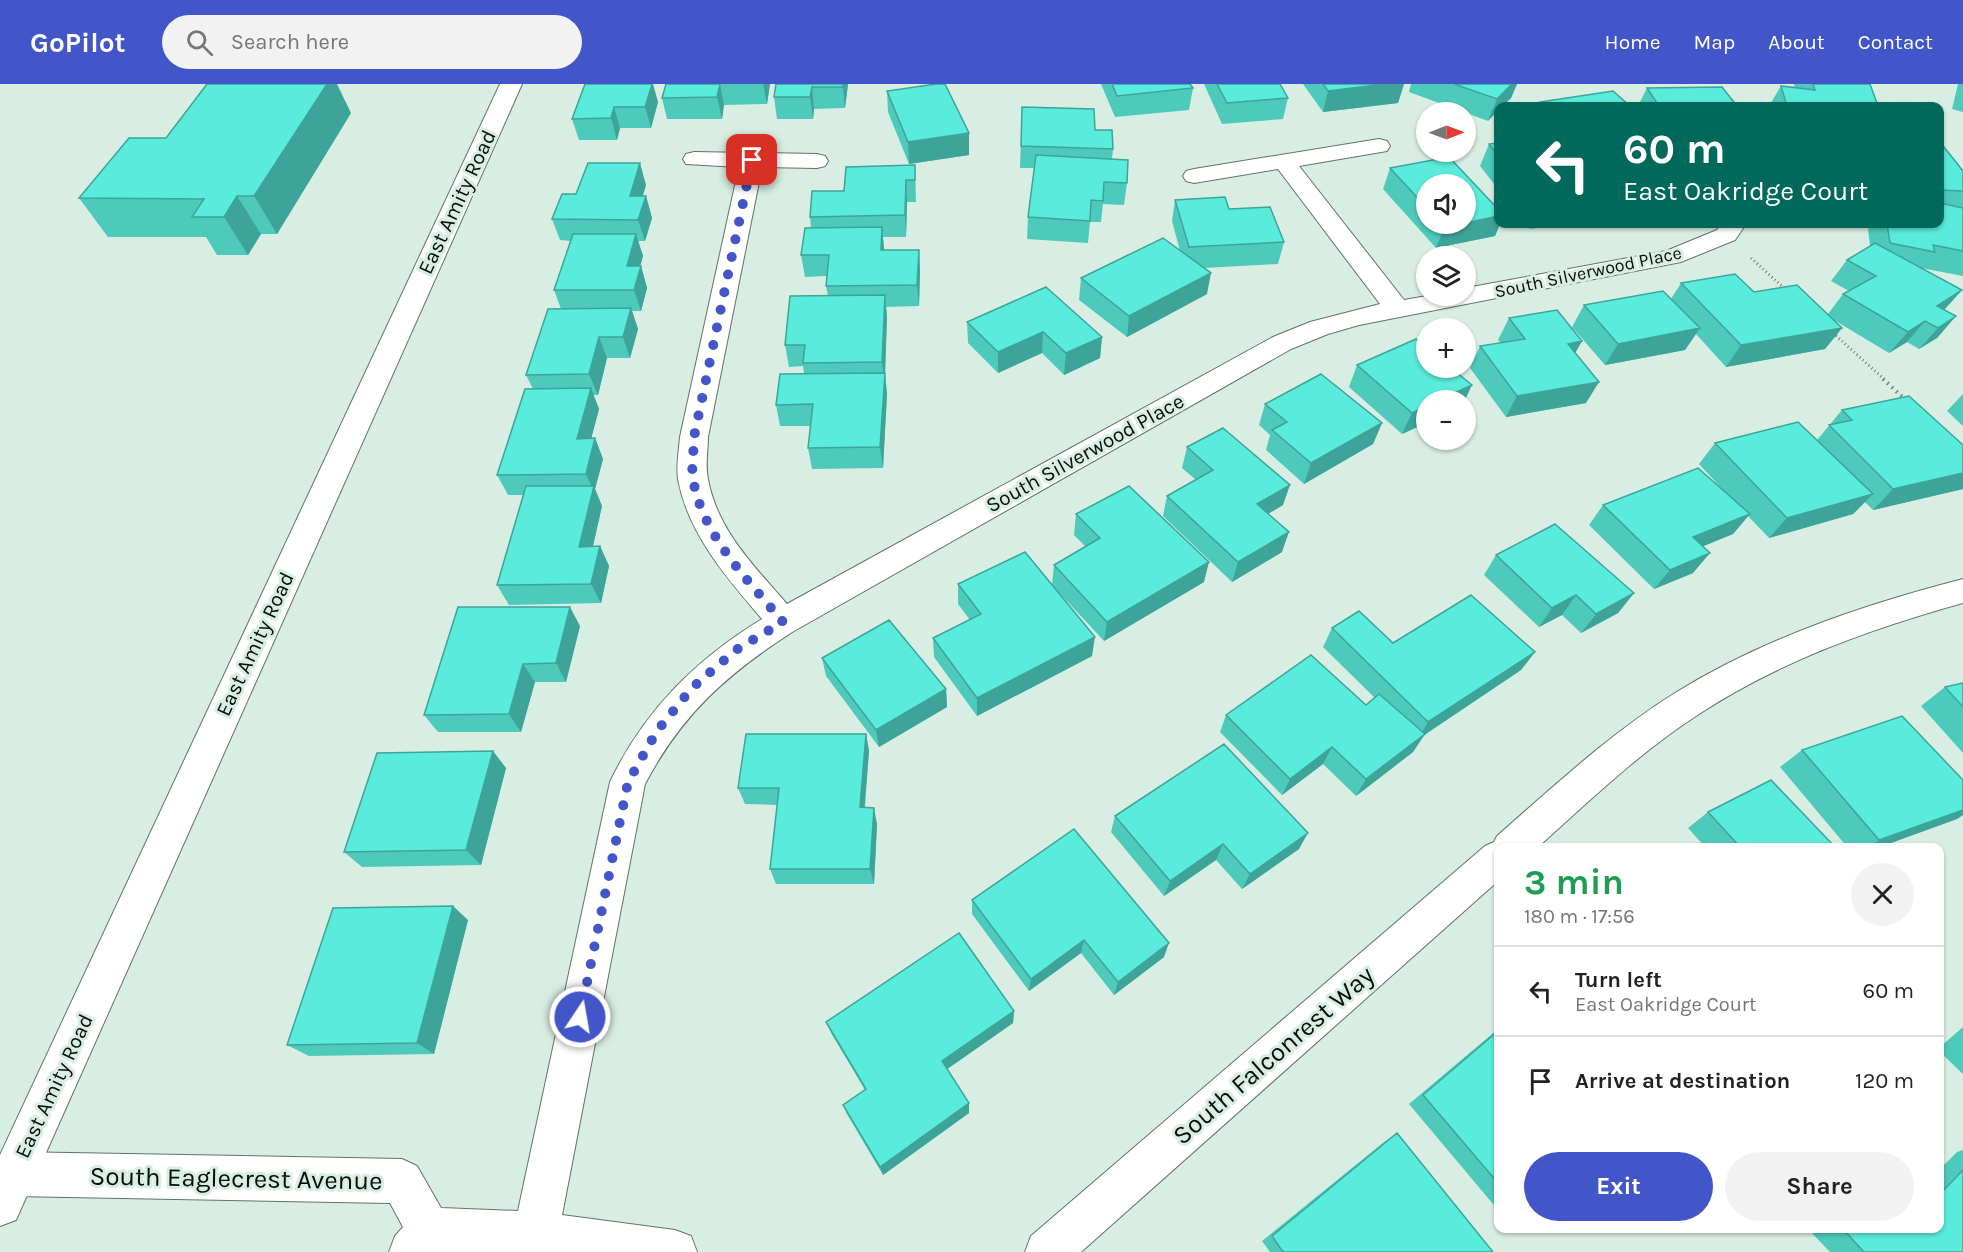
<!DOCTYPE html>
<meta charset="utf-8">
<style>
body{margin:0;font-family:Karla,sans-serif;background:#f2f2f2;color:#222;height:100vh;display:flex;flex-direction:column;font-size:22px;white-space:nowrap}
*{box-sizing:border-box;margin:0}
p{font-size:20px;color:#767676}
.icon{flex:none;width:33px;height:33px;fill:none;stroke:currentColor;stroke-width:2;stroke-linecap:round;stroke-linejoin:round}
.map{position:relative;flex:1;overflow:hidden}
.panel{position:absolute;left:1494px;top:759px;width:450px;height:390px;display:flex;flex-direction:column;background:#fff;border-radius:12px;box-shadow:0 2px 4px #0004}
.panel>*{flex:none}
.guide{position:absolute;left:1494px;top:18px;width:450px;height:126px;border-radius:12px;box-shadow:0 2px 4px #0004;background:#00695c;color:#fff;overflow:hidden}
.needle{width:39px;rotate:89deg}
.buttons{position:absolute;left:1416px;top:18px;display:grid;gap:12px}
.buttons a{display:grid;place-items:center;width:60px;height:60px;border-radius:50%;background:#fff;box-shadow:0 2px 4px #0004;font-size:30px}
.pin{position:absolute;display:grid;place-items:center;width:51px;height:51px;color:#fff;margin:-26px;border-radius:12px;box-shadow:0 3px 9px #0006}
.me{position:absolute;width:66px;margin:-33px;rotate:12deg;stroke-linejoin:round;filter:drop-shadow(0 0 4px #0008)}
.turn{display:flex;align-items:center;gap:21px;height:126px;padding:0 30px;font-size:27px}
.turn .icon{width:78px;height:78px;stroke-width:2.5}
.turn b{display:block;font-size:42px;line-height:51px}
.round{display:grid;place-items:center;flex:none;width:63px;height:63px;border-radius:32px;background:#f2f2f2}
.headline{display:flex;align-items:center;justify-content:space-between;height:102px;padding:0 30px}
h1{font-size:36px;font-weight:700;line-height:45px;color:#1e9e55}
.cta{display:flex;gap:12px;margin-top:auto;padding:12px 30px}
.cta a{flex:1;height:69px;border-radius:36px;background:#4255c9;color:#fff;font-size:24px;font-weight:700;line-height:69px;text-align:center}
.cta a+a{background:#f2f2f2;color:#222}
ul{padding:0;list-style:none}
li{display:flex;align-items:center;gap:18px;height:90px;padding:0 30px;border-top:2px solid #e0e0e0}
li div{flex:1}
li b{display:block;font-size:22px}
li em{font-style:normal}
header{display:flex;align-items:center;gap:36px;box-sizing:border-box;height:84px;padding:0 30px;background:#4255c9;color:#fff}
header strong{font-size:28px}
nav{display:flex;gap:33px;margin-inline-start:auto;font-size:21px}
.search{width:420px;height:54px;background:#f2f2f2;display:flex;align-items:center;gap:15px;box-sizing:border-box;padding:0 21px;border-radius:33px;color:#767676;font-size:22px}
.map>svg:first-child{display:block}
.lines{fill:none;stroke-linecap:round;stroke-linejoin:round}
.street-casing{stroke:#607369;stroke-width:2}
.secondary-casing{stroke:#607369;stroke-width:2}
.path-far1{stroke:#717f78;stroke-width:3;stroke-dasharray:1 3;stroke-linecap:butt}
.path{stroke:#717f78;stroke-width:4;stroke-dasharray:1.5 4.5;stroke-linecap:butt}
.street{fill:#fff;fill-rule:evenodd}
.secondary{fill:#fff;fill-rule:evenodd}
.wall{fill:#4dcabc;fill-rule:evenodd}
.shaded-wall{fill:#3ea499}
.building{fill:#59ebdb;stroke:#3ea499;stroke-width:1.5}
.route{stroke:#4255c9;stroke-width:10;stroke-dasharray:0 18}
.labels{text-anchor:middle;stroke-width:6;stroke-linejoin:round;paint-order:stroke}
.far-street-label{font-size:18px;fill:#080f0b;stroke:#d9eee3}
.street-label{font-size:21px;fill:#080f0b;stroke:#d9eee3}
.near-street-label{font-size:26px;fill:#080f0b;stroke:#d9eee3}
</style>
<header>
<strong>GoPilot</strong>
<div class="search"><svg class="icon" aria-label="search" viewBox="0 0 24 24"><circle cx="10" cy="10" r="6"/><path d="M15 15l6 6"/></svg>Search here</div>
<nav><a>Home</a><a>Map</a><a>About</a><a>Contact</a></nav>
</header>
<div class="map">
<svg width="1963" height="1168" viewBox="0 0 1963 1168">
<rect width="100%" height="100%" fill="#d9eee3"/>
<g class="lines">
<!-- street casing -->
<g class="street-casing">
<path id="street" d="M1379,55L1387,57L1390,62L1387,67L1299,82L1404,216L1427,212H1466V204L1666,167L1717,146L1722,140H1746L1735,156L1681,178L1359,241L1328,250L1291,265L794,547C728,589 682,630 645,700L562,1131L675,1146L691,1152L697,1168H389L395,1152L403,1143L390,1119L13,1112L0,1106V1074L13,1068L402,1075L417,1082L441,1124L518,1127L610,698C644,627 695,576 762,535C727,494 688,450 678,395C676,381 679,367 680,353L739,83L686,80L683,75L686,70L694,68L817,70L825,72L828,77L825,82L817,84L762,83L708,353C708,367 705,381 708,395C717,446 755,483 787,520L1273,253L1310,238L1380,220L1278,85L1194,99L1186,97L1183,92L1186,87L1194,85Z
M1963,495V519C1870,545 1780,577 1699,630C1640,668 1589,717 1537,764H1498V797L1081,1168H1025L1031,1152L1485,762L1494,758L1497,752C1554,702 1611,649 1675,609C1764,554 1863,521 1963,495Z"/>
</g>
<!-- secondary casing -->
<g class="secondary-casing">
<path id="secondary" d="M500,0H522L16,1136L0,1142V1071Z"/>
</g>
<!-- path-far1 -->
<path class="path-far1" d="M1751,174L1785,205
M1833,249L1885,296"/>
<!-- path -->
<path class="path" d="M1883,295L1907,317"/>
<!-- street -->
<use href="#street" class="street"/>
<!-- secondary -->
<use href="#secondary" class="secondary"/>
</g>
<!-- wall -->
<path class="wall" d="M585,0L658,18L651,44H620L617,56H579L572,35Z
M666,0H770L767,20L724,21L722,35H667L662,14Z
M776,0H848L845,24L814,25L813,35H777L774,13Z
M1101,0H1190L1193,4L1189,26L1115,33Z
M1204,0H1280L1288,14L1283,35L1222,40Z
M1303,0H1404L1398,19L1323,28Z
M1411,0H1517L1511,14L1488,37L1409,8Z
M1794,0H1870L1878,22H1769L1781,2L1795,4Z
M1958,0H1963V28L1952,25Z
M1647,4L1737,22H1638Z
M887,7L969,49V71L909,80L888,28Z
M1540,18L1630,22H1538Z
M1022,23L1095,46L1113,65L1112,75L1127,99L1124,121L1103,120L1101,138H1090L1088,159L1027,155L1028,133L1034,84H1020Z
M351,29L277,150H261L248,171H217L206,153H108L79,114L166,54Z
M1940,58L1963,87V192L1921,184L1962,206L1944,226L1956,232L1937,254L1919,265L1907,258L1889,269L1834,236L1842,244L1825,265L1726,283L1696,250L1685,266L1605,281L1572,243L1584,221L1671,215L1681,199L1754,208L1828,230L1843,210L1849,207L1831,197L1847,176L1870,162L1868,145L1872,140H1940Z
M1498,59V105L1480,82L1489,60Z
M1449,73L1498,125V140H1500L1495,152L1436,164L1383,105L1390,84ZM1426,100H1466V140H1426Z
M915,81L916,118H907L906,153H883L884,166H919L920,187L919,222L886,223L887,233L885,290L887,310L883,384L812,385L808,364L811,342H780L776,321L804,289L803,282L789,283L785,261L828,212L826,202L827,192L805,193L801,171L811,144L810,133L844,107Z
M646,101L643,112H646L652,134L645,157H638L643,172L640,182H641L647,204L641,227H632L638,245L630,274H607L598,311H593L599,325L591,354H595L603,375L595,405L602,422L593,463L600,462L609,482L601,519L509,521L497,501L524,411H508L497,391L533,305L526,291L561,225L554,206L571,157L560,156L552,135L576,110Z
M1175,116L1229,125L1284,158L1278,180L1204,184L1207,210L1127,253L1079,216L1081,194L1180,167L1172,137Z
M1525,140H1572L1530,145Z
M1509,234L1582,257L1575,269L1586,319L1506,333L1470,284L1480,262L1501,259L1498,256Z
M967,238L1102,253L1100,274L1064,291L1042,269L998,289L968,259Z
M1357,281L1426,316V339L1402,350L1349,303Z
M1963,310V342L1947,327Z
M1265,320L1382,339L1373,360L1304,400L1266,366L1270,351L1259,341Z
M1842,326L1963,361V405L1873,426L1865,418L1853,430L1769,454L1748,432L1733,450L1703,462L1693,489L1654,505L1589,441L1603,421L1725,408L1699,380L1715,359L1817,356Z
M1187,363L1283,421L1268,430L1282,468L1232,498L1163,432L1167,412L1196,396L1182,384Z
M1076,430L1204,498L1104,557L1052,501L1054,481L1086,463L1074,451Z
M1496,471L1634,509L1618,529L1581,549L1562,531L1539,543L1484,491Z
M958,500L1092,572L977,632L934,573L933,554L970,536L958,520Z
M580,542L566,598H535L521,648H438L424,631Z
M1332,544L1393,559L1535,568L1521,586L1425,650L1413,668L1356,712L1323,680L1282,711L1220,648L1226,631L1366,621L1375,614L1323,563Z
M822,574L946,605L947,623L879,663L826,592Z
M1963,599V669L1921,622L1945,603Z
M866,650L869,667L865,723L877,740L874,800H776L770,785L777,721L745,720L738,704Z
M1802,666L1963,696V731L1957,735L1877,764H1848L1780,683Z
M506,684L481,781L362,783L344,768Z
M1708,728L1836,764H1706L1688,744Z
M1115,732L1299,765L1242,805L1216,776L1164,812L1111,748Z
M972,816L1164,873L1114,911L1081,869L1029,907L972,830Z
M468,836L434,970L309,972L287,961Z
M1014,927L1013,939L947,985L969,1029L883,1091L847,1030L843,1021L865,1006L831,949L826,938Z
M1963,943V990L1940,968V963Z
M1498,945V1126L1409,1020Z
M1397,1049L1493,1168H1270L1262,1157L1384,1058Z
M1963,1066V1168H1830L1807,1144H1940V1085L1957,1068Z"/>
<!-- shaded-wall -->
<path class="shaded-wall" d="M327,0H337L351,29L277,150L254,112Z
M652,0H653L658,18L651,44L645,23Z
M720,0L724,21L722,35L717,13Z
M763,0H770L767,20Z
M843,0H848L845,24L843,3Z
M1385,0H1404L1398,19L1323,28L1328,7Z
M1512,0H1517L1511,14L1502,22H1498V26L1488,37L1497,15Z
M812,3L814,25L813,35L810,13Z
M614,23L620,44L617,56L611,34Z
M969,49V71L909,80L908,58Z
M640,79L646,101L636,133L630,112Z
M906,96L907,118L906,153L905,131Z
M237,112L261,150L248,171L224,133Z
M646,112L652,134L645,157L638,136Z
M1498,132V140H1500L1495,152L1436,164L1444,143L1466,140V139Z
M882,143L884,165L883,188L881,166Z
M636,150L643,172L634,204L627,182Z
M919,166L920,187L919,222L917,201Z
M641,182L647,204L641,227L634,206Z
M1211,189L1207,210L1127,253L1129,232Z
M1962,206L1943,227L1925,237L1907,258L1889,269L1908,248L1937,222Z
M885,211L887,233L885,290L887,310L883,384L880,363L884,297L882,278Z
M631,224L638,245L630,274L623,253Z
M1956,232L1937,254L1919,265L1938,244Z
M1700,244L1685,266L1605,281L1618,260Z
M1842,244L1825,265L1726,283L1741,261Z
M1043,248L1042,269L998,289V268Z
M599,253L607,274L598,311L589,290Z
M1102,253L1100,274L1064,291L1066,269Z
M1582,257L1570,278L1568,260Z
M1599,298L1586,319L1506,333L1517,312Z
M1472,301L1465,316H1439Z
M591,304L599,325L586,375L577,355Z
M1426,322V339L1402,350L1412,329Z
M1382,339L1373,360L1304,400L1311,379Z
M595,354L603,375L595,405L602,422L588,483L579,463L593,406L586,390Z
M1963,389V405L1873,426L1893,405Z
M1290,401L1283,421L1251,440L1257,420Z
M1873,410L1853,430L1769,454L1787,434Z
M1750,430L1733,450L1677,473L1693,453Z
M1289,448L1282,468L1232,498L1238,478Z
M600,462L609,482L601,519L591,500Z
M1710,469L1693,489L1654,505L1670,486Z
M1209,478L1204,498L1104,557L1107,538Z
M1634,509L1618,529L1581,549L1596,530Z
M1576,511L1562,531L1539,543L1552,524Z
M570,523L580,542L566,598L556,579Z
M1095,553L1092,572L977,632V614Z
M1535,568L1521,586L1417,656L1428,638Z
M523,580L535,598L521,648L509,630Z
M946,605L947,623L879,663L876,646Z
M866,650L869,667L863,740L860,723Z
M1425,650L1413,668L1356,712L1366,695Z
M1332,663L1323,680L1282,711L1290,695Z
M493,667L506,684L481,781L466,766Z
M874,724L877,740L874,800L870,785Z
M1963,726V731L1957,735L1877,764H1868L1879,756Z
M1308,749L1299,765L1242,805L1250,790Z
M1223,760L1216,776L1164,812L1170,797Z
M453,822L468,836L434,970L417,959Z
M1084,856L1081,869L1029,907L1031,895Z
M1169,859L1164,873L1114,911L1118,898Z
M1014,927L1013,939L943,988L942,977Z
M969,1019V1029L883,1091L880,1083Z"/>
<!-- building -->
<path class="building" d="M207,0H327L254,112H237L224,133H192L204,115L79,114L129,54H166Z
M585,0H652L645,23H614L611,34L572,35Z
M666,0H720L717,13L662,14Z
M776,0H843V3H812L810,13H774Z
M936,0H945L969,49L908,58L887,7Z
M1112,0H1190L1193,4L1117,12Z
M1217,0H1280L1288,14L1227,19Z
M1323,0H1385L1328,7Z
M1454,0H1512L1497,15Z
M1813,0H1870L1878,22H1787L1781,2L1815,6Z
M1722,3L1737,22H1659L1647,4Z
M1613,7L1630,22H1544L1540,18Z
M1022,23L1094,25L1095,46H1112L1113,65L1021,62Z
M1940,58L1963,87V107L1940,106Z
M1498,59V72L1489,60Z
M1036,71L1128,76L1127,99L1104,98L1103,117L1091,116L1090,137L1028,133Z
M1449,73L1498,125V132L1466,139V100H1426V123L1390,84Z
M588,79H640L630,112H646L638,136L552,135L562,110H576Z
M915,81V96H906L905,131L810,133L812,107H844L846,83Z
M1225,113L1229,125L1270,123L1284,158L1189,163L1175,116Z
M1940,119L1963,124V167L1933,161L1935,168L1890,159L1887,140H1940Z
M1441,140H1461L1444,143Z
M882,143L881,166H919L917,201L826,202L829,171H801L805,144Z
M573,150H636L627,182H641L634,206H554Z
M1163,154L1211,189L1129,232L1081,194Z
M1875,159L1962,206L1937,222L1956,232L1938,244L1925,237L1908,248L1843,210L1876,192L1847,176Z
M1735,190L1754,208L1797,201L1842,244L1741,261L1681,199Z
M1046,203L1102,253L1066,269L1043,248L998,268L967,238Z
M1663,207L1700,244L1618,260L1584,221Z
M885,211L882,278L803,279L805,261H785L790,212Z
M631,224L623,253H599L589,290L526,291L548,225Z
M1557,226L1582,257L1568,260L1599,298L1517,312L1480,262L1525,255L1509,234Z
M1416,255L1426,264V284H1451L1472,301L1439,316H1426V322L1412,329L1357,281Z
M885,289L880,363L808,364L813,320L776,321L780,290Z
M1321,290L1382,339L1311,379L1272,346L1287,338L1265,320Z
M591,304L577,355L595,354L586,390L497,391L525,305Z
M1909,312L1963,361V389L1893,405L1829,341L1852,336L1842,326Z
M1798,338L1873,410L1787,434L1715,359Z
M1223,344L1290,401L1257,420L1289,448L1238,478L1167,412L1213,386L1187,363Z
M1698,384L1750,430L1693,453L1710,469L1670,486L1603,421Z
M526,402H594L579,463L600,462L591,500L497,501Z
M1129,402L1209,478L1107,538L1054,481L1100,454L1076,430Z
M1555,440L1634,509L1596,530L1576,511L1552,524L1496,471Z
M1025,468L1095,553L977,614L933,554L981,530L958,500Z
M1471,511L1535,568L1428,638L1332,544L1359,527L1393,559Z
M458,523H570L556,579L523,580L509,630L424,631Z
M889,536L946,605L876,646L822,574Z
M1311,571L1366,621L1379,610L1425,650L1366,695L1332,663L1290,695L1226,631Z
M1963,599V623L1945,603Z
M1902,632L1963,696V726L1879,756L1802,666Z
M746,650H866L860,723L874,724L870,785H770L779,704H738Z
M1224,660L1308,749L1250,790L1223,760L1170,797L1115,732Z
M493,667L466,766L344,768L377,669Z
M1771,696L1836,764H1741L1708,728Z
M1074,745L1169,859L1118,898L1084,856L1031,895L972,816Z
M453,822L417,959L287,961L333,824Z
M959,849L1014,927L942,977L969,1019L880,1083L843,1021L866,1005L826,938Z
M1498,947V1099L1423,1011Z
M1397,1049L1493,1168H1283L1272,1152Z
M1963,1086V1168H1864L1842,1144H1899L1902,1148L1905,1144H1940V1110Z"/>
<g class="lines">
<!-- route -->
<path class="route" d="M580,933L628,698L657,647L692,604L736,566L783,538C748,496 702,451 693,395C691,382 694,367 694,353L752,76"/>
</g>
<g class="labels">
<!-- far-street labels -->
<g class="far-street-label">
<text transform="translate(1588 188) rotate(-12)" y="6">South Silverwood Place</text>
</g>
<!-- street labels -->
<g class="street-label">
<text transform="translate(457 118) rotate(-65)" y="7">East Amity Road</text>
<text transform="translate(1085 369) rotate(-29)" y="7">South Silverwood Place</text>
<text transform="translate(255 560) rotate(-65)" y="7">East Amity Road</text>
<text transform="translate(54 1002) rotate(-65)" y="7">East Amity Road</text>
</g>
<!-- near-street labels -->
<g class="near-street-label">
<text transform="translate(1273 971) rotate(-41)" y="9">South Falconrest Way</text>
<text transform="translate(236 1094) rotate(1)" y="9">South Eaglecrest Avenue</text>
</g>
</g>
</svg>
<div class="buttons">
<a><svg class="needle" viewBox="-14 -14 28 28"><path d="M0-13l5 13h-10z" fill="#e53935"/><path d="M0 13l5-13h-10z" fill="#767676"/></svg></a>
<a><svg class="icon" aria-label="sound" viewBox="0 0 24 24"><path d="M4 9h4l5-4v14l-5-4H4zM17 9q2 3 0 6"/></svg></a>
<a><svg class="icon" aria-label="layers" viewBox="0 0 24 24"><path d="M12 4l9 5-9 5-9-5zM3 14l9 5 9-5"/></svg></a>
<a>+</a>
<a>−</a>
</div>
<div class="pin" style="left:752px;top:76px;background:#d93025"><svg class="icon" aria-label="arrive" viewBox="0 0 24 24"><path d="M6 21V4h12l-3 4 3 4H6"/></svg></div>
<svg class="me" style="left:580px;top:933px" viewBox="-20 -20 40 40"><circle r="17" fill="#4255c9" stroke="#fff" stroke-width="3"/><path d="M0-11L8 9 0 5-8 9z" fill="#fff"/></svg>
<div class="guide">
<div class="turn"><svg class="icon" aria-label="left" viewBox="0 0 24 24"><path d="M17 20v-9H6M10 6l-5 5 5 5"/></svg><div><b>60 m</b>East Oakridge Court</div></div>
</div>
<section class="panel">
<div class="headline"><div><h1>3 min</h1><p>180 m · 17:56</p></div><a class="round"><svg class="icon" aria-label="close" viewBox="0 0 24 24"><path d="M6 6l12 12M18 6L6 18"/></svg></a></div>
<ul>
<li><svg class="icon" aria-label="left" viewBox="0 0 24 24"><path d="M17 20v-9H6M10 6l-5 5 5 5"/></svg><div><b>Turn left</b><p>East Oakridge Court</p></div><em>60 m</em></li>
<li><svg class="icon" aria-label="arrive" viewBox="0 0 24 24"><path d="M6 21V4h12l-3 4 3 4H6"/></svg><div><b>Arrive at destination</b></div><em>120 m</em></li>
</ul>
<div class="cta"><a>Exit</a><a>Share</a></div>
</section>
</div>
